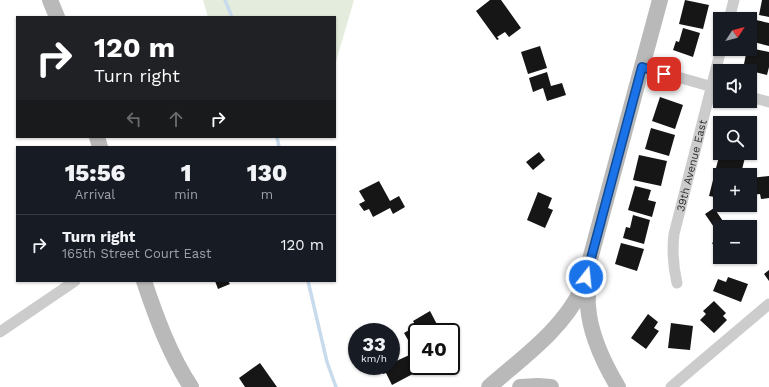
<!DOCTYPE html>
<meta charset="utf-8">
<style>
body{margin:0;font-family:"Work Sans",sans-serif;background:#20242c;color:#f1f3f6;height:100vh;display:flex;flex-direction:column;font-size:15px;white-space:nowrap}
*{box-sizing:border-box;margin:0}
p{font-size:13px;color:#9ea1a6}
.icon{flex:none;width:22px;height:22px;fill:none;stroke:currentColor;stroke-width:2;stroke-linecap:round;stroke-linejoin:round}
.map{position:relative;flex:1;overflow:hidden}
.side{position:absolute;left:16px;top:146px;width:320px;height:136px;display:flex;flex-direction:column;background:#171b24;border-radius:0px;box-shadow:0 1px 3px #0004}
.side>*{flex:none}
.top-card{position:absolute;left:16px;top:16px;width:320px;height:122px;border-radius:0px;box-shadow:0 1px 3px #0004;background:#202124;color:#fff;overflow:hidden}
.needle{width:26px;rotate:54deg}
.fabs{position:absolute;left:713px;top:12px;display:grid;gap:8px}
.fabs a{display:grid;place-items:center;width:44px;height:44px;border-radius:0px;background:#171b24;box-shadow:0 1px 3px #0004;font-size:20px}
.speed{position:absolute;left:348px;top:323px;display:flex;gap:8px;font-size:20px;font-weight:700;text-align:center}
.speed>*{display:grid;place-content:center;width:52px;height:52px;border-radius:50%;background:#171b24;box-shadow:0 1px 3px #0004;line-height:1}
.speed small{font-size:10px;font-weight:400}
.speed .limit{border:2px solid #111;border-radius:6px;background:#fff;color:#111}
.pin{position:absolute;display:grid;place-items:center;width:34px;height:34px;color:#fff;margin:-17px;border-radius:8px;box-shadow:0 2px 6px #0006}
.me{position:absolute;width:44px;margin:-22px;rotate:16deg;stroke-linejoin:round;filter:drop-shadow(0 0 3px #0008)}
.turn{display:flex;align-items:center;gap:14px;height:84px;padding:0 12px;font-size:18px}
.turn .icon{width:52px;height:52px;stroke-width:2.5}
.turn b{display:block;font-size:28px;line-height:34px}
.lanes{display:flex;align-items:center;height:38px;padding:0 12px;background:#0003;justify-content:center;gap:20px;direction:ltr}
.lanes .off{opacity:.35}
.eta{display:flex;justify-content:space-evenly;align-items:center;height:68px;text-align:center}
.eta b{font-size:24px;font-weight:800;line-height:28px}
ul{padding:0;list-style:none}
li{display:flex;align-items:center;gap:12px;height:60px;padding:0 12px;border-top:1px solid #363941}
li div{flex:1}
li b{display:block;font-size:15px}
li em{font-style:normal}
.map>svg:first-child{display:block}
.green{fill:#e4ecdd}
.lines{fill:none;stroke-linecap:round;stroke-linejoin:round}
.stream{stroke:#c8dbed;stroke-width:3.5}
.building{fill:#161616}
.street{stroke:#ccc;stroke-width:11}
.secondary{stroke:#b9b9b9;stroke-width:16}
.route-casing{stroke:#114b97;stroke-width:10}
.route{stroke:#1a73e8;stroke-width:7}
.labels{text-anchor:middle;stroke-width:4;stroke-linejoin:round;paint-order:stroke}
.street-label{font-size:11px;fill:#2f2f2f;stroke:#fff}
</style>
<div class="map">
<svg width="769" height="387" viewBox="0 0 769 387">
<rect width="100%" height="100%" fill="#fff"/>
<!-- green -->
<path class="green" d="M203,0H354L335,65V17H208Z"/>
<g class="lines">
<!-- stream -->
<path class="stream" d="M225,0L232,17
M277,137L279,147
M308,281L327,362L336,387"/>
</g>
<!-- building -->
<path class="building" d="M490,0H501L521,28L509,37L505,32L497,37L499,39L497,40L476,11Z
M685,0L709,5L703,29L679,24Z
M762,0H769V17L759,15Z
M756,20L769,23V46L750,41Z
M683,28L700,33L693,57L673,50L676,41L679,42Z
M540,46L547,68L528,74L521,52Z
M750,48L769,52V67L767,75L743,69L747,49Z
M547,72L551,86L562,83L566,95L547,101L543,88L533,92L529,78Z
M660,97L683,105L675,129L652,121Z
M651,128L675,135L669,156L645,149Z
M539,152L545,160L533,170L526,162Z
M720,153H746L741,174L716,168Z
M639,155L667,161L661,186L633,180Z
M715,172L726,174L720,175V198L709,196Z
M769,176V198L761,199L760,194L750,195V178Z
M379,181L390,201L399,196L405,207L393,214L390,208L373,217L369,209L364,211L359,204L365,201L359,191Z
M635,186L651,190L648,200L656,202L652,217L628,210Z
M538,192L552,198L548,208L553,210L545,228L527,220Z
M714,208L727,227H720V236L705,214Z
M633,215L650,220L644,244L623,238L626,227L630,228Z
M720,237V255L712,243Z
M621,243L644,249L637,271L615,264Z
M722,257H735L726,263Z
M769,270V281L764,274Z
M728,277L748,284L741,302L713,291L718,279L726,282Z
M215,281H228L230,284L218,289Z
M714,301L726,313L723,316L727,320L714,333L700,320L706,314L703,311Z
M430,311L441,332H417V341L411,345L404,333L416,326L413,321Z
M648,314L658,322L654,328L659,331L646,349L631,338Z
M671,323L693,326L690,350L668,348Z
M416,352L417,366H423L424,368L392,385L386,373L383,374L379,366H391V355L394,362Z
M260,363L277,387H245L239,378Z"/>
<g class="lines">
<!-- street -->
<g class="street">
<path d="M729,19L734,0"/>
<path d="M642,67L720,89"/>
<path d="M750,97L769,102"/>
<path id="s1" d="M677,283C673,266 672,251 674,234L721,49"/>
<path d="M0,332L75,281"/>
<path d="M671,387L769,304"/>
</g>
<!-- secondary -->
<path class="secondary" d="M50,0L57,17
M97,137L100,147
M144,281C156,317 170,355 191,387
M589,281C589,289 587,298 588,306C590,335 603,362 618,387
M489,387C523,357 561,331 582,289L660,0
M520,387L538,386L551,387"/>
</g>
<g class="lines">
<!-- route casing -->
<g class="route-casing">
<path id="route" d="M586,277L642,67L664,74"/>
</g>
<!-- route -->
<use href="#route" class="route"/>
</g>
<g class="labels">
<!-- street labels -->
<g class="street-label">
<text dy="4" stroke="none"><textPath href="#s1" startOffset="120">39th Avenue East</textPath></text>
</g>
</g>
</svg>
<div class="fabs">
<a><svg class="needle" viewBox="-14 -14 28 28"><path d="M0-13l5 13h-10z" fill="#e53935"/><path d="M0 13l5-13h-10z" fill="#9ea1a6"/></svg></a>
<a><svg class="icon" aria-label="sound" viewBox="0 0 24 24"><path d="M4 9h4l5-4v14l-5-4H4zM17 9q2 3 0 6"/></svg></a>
<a><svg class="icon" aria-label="search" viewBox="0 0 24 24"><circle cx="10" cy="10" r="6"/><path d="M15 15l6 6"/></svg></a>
<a>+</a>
<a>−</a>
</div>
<div class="speed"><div>33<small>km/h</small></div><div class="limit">40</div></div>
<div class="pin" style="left:664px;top:74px;background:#d93025"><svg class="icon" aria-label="arrive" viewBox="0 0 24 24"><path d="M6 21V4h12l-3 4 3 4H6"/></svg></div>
<svg class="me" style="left:586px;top:277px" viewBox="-20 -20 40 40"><circle r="17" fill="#1a73e8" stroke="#fff" stroke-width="3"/><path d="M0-11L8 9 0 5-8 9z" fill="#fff"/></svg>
<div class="top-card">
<div class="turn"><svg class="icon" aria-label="right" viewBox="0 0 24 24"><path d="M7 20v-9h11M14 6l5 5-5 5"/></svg><div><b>120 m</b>Turn right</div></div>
<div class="lanes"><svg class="icon off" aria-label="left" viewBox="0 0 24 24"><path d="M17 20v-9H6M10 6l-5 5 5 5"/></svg><svg class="icon off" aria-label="ahead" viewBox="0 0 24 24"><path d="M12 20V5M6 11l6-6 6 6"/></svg><svg class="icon" aria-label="right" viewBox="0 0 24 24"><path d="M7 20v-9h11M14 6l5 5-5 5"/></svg></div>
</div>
<section class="side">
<div class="eta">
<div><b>15:56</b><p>Arrival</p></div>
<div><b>1</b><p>min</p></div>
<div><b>130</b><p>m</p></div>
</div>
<ul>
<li><svg class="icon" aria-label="right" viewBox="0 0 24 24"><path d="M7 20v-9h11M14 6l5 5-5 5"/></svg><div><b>Turn right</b><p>165th Street Court East</p></div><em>120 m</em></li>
</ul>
</section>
</div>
